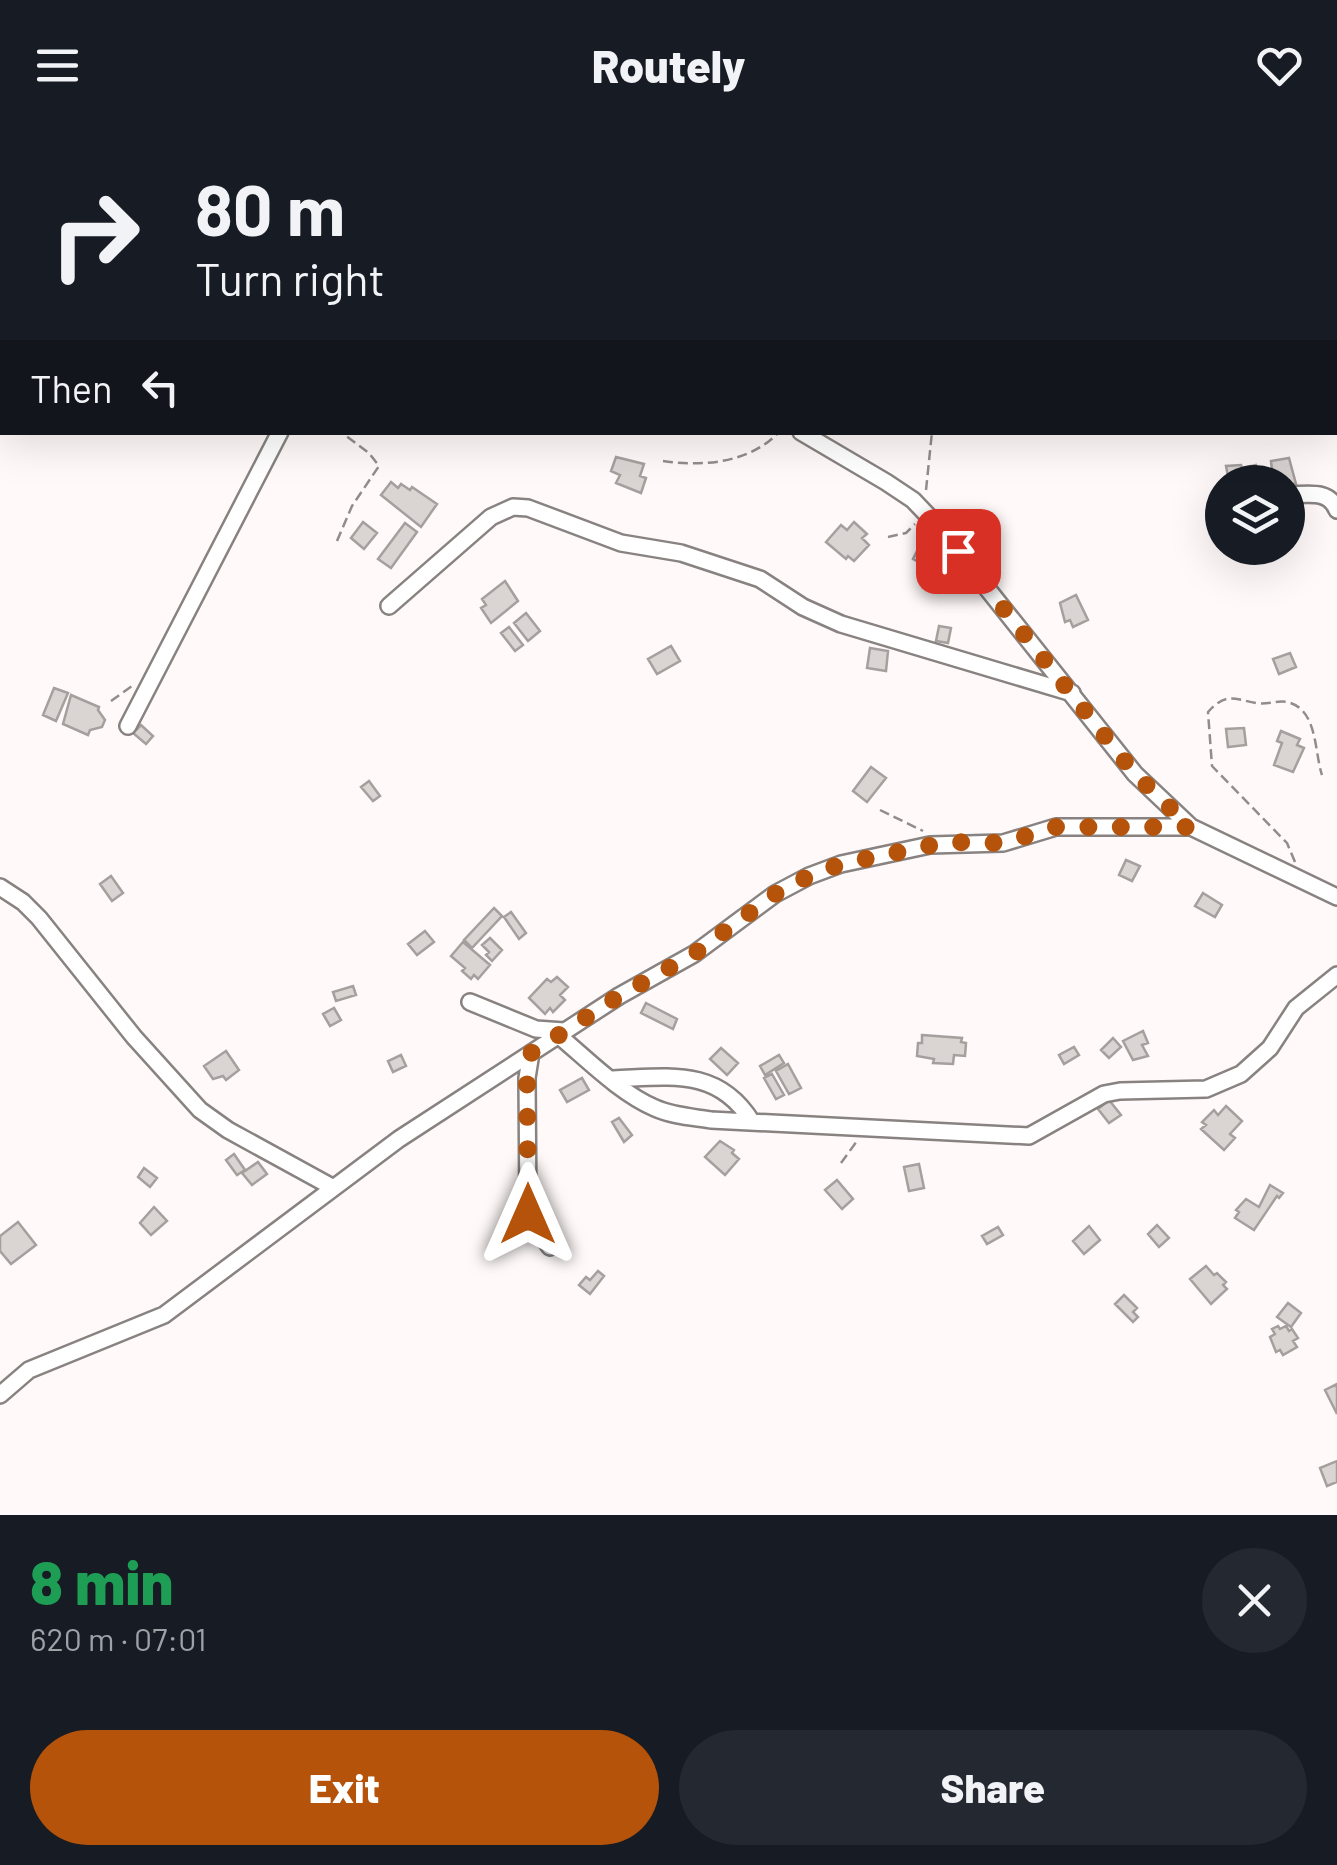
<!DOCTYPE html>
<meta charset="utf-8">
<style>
body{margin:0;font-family:Barlow,sans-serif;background:#242831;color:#f1f3f6;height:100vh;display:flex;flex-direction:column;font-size:38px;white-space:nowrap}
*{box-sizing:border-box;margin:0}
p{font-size:32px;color:#9ea1a6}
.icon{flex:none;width:55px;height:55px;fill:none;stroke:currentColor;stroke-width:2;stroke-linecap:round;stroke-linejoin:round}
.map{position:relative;height:1385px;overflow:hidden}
.drawer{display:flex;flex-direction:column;background:#171b24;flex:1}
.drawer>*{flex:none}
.top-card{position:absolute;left:0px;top:0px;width:1338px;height:305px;box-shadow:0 10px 40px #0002;background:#171b24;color:#f1f3f6;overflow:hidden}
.tools{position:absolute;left:1205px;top:335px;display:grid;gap:20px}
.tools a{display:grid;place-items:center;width:100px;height:100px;border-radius:50%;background:#171b24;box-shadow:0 10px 40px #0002;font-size:50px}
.pin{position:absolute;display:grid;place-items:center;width:85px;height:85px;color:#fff;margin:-42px;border-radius:20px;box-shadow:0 5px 15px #0006}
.me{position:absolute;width:110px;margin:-55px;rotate:0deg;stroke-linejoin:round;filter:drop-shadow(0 0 8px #0008)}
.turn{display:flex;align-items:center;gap:35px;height:210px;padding:0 30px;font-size:45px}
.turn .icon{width:130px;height:130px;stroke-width:2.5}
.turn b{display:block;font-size:70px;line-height:85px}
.then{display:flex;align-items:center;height:95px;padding:0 30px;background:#0003;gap:20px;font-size:38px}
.round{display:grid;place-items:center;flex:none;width:105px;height:105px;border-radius:52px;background:#242831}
.headline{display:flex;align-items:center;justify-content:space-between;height:170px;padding:0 30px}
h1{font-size:60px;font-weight:800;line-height:75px;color:#1e9e55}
.action{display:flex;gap:20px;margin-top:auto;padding:20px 30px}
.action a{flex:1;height:115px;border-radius:60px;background:#b45309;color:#fff;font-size:40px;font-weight:800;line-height:115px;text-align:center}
.action a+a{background:#242831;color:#f1f3f6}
header{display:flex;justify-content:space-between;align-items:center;height:130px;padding:0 30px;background:#171b24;font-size:45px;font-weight:800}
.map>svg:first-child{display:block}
.building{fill:#dad5d3;stroke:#a5a09e;stroke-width:2.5}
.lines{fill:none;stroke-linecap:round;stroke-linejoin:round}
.minor-casing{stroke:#888381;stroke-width:20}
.path{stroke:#908d8c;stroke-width:2.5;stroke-dasharray:10 5;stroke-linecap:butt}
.minor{stroke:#fff;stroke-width:15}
.route{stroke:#b45309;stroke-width:18;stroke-dasharray:0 32.4}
</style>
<header><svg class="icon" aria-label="menu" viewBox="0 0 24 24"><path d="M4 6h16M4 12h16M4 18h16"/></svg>Routely<svg class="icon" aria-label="heart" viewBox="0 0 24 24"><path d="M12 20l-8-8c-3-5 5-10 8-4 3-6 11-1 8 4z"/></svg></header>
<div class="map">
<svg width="1337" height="1385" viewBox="0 0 1337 1385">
<rect width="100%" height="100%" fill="#fffaf9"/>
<!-- building -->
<path class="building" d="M616,327L644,334L640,346L646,348L641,363L616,353L620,345L611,341Z
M1289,328L1296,354H1292L1293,361H1288V352H1268L1265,340H1272L1271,331Z
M1241,335L1242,338L1256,335L1259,352H1229L1226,336Z
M391,352L398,358L401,354L410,360L412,357L437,374L421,397L381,365Z
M363,392L377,403L364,419L351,408Z
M854,392L867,404L862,408L869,415L854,431L848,426L846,429L826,412L841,395L847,400Z
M405,393L417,402L391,438L378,429Z
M917,421L932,430L928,437L913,429Z
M505,451L518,471L491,493L481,478L486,475L482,469Z
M1076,465L1088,490L1073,497L1070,490L1065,492L1060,473Z
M526,483L540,501L528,511L514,493Z
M939,496L951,498L948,513L936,511Z
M509,497L523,515L515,521L501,503Z
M671,516L680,531L657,544L648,529Z
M870,518L888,521L886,541L867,538Z
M1290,523L1296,537L1279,544L1273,529Z
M54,558L68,563L56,591L43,585Z
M71,565L99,577L98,580L105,590L102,597L90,600L88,605L63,594Z
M141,595L153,606L146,614L133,603Z
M1244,598L1246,615L1228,617L1226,599Z
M1281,601L1300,609L1297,615L1304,618L1293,642L1274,635L1282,613L1277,611Z
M871,637L886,648L867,672L853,661Z
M369,651L380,666L373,671L361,657Z
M1126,730L1140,736L1132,751L1119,745Z
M111,746L123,763L112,771L100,754Z
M1203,763L1222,775L1215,787L1195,776Z
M494,778L502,786L472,818L464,810Z
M511,782L526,803L519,809L504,787Z
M425,801L434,812L417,825L408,814Z
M490,808L502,820L492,831L486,825L489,822L482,815Z
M463,812L490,835L478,849L474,845L471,849L462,841L465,838L451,826Z
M557,847L568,857L560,865L565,870L553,882L550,878L545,884L529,868L547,849L551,852Z
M353,856L356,865L336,871L333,862Z
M646,873L677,889L673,899L641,883Z
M334,878L341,890L330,896L323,884Z
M1143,901L1148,913L1142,915L1148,926L1133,930L1123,911Z
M922,905L962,908L961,912L966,913L965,926L954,925L953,934L933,933L934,929L917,926L918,913H922Z
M1113,908L1121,917L1109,928L1101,920Z
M1074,917L1079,925L1064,934L1059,925Z
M721,918L738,933L727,945L710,929Z
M226,921L239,940L226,950L223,946L213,949L204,936Z
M401,925L406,936L393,942L388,931Z
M779,925L784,933L765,945L760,936Z
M788,934L801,958L789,964L776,941Z
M772,944L784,965L776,969L764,948Z
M582,948L589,960L567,972L560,960Z
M1109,970L1121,985L1109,993L1098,979Z
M1226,976L1242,991L1230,1004L1235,1008L1224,1020L1201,999L1206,995L1202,992L1214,980L1218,985Z
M619,988L632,1005L624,1012L612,992Z
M720,1011L734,1020L732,1023L739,1029L725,1045L705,1027Z
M234,1024L245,1040L237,1045L226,1030Z
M258,1032L267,1044L252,1055L242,1043Z
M919,1034L924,1058L909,1061L904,1037Z
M144,1038L157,1048L150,1057L138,1047Z
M837,1050L853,1069L842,1079L825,1060Z
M1270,1055L1283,1063L1279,1068L1277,1066L1254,1100L1235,1088L1239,1082L1236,1080L1246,1069L1259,1077Z
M154,1077L167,1091L151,1105L140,1093Z
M18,1092L36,1115L11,1134L0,1121V1106Z
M1157,1095L1169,1108L1159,1117L1148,1104Z
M1089,1096L1100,1110L1084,1124L1073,1111Z
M998,1097L1003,1105L987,1114L982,1106Z
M1206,1136L1214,1145L1217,1143L1226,1152L1223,1155L1227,1159L1211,1174L1190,1149Z
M598,1141L604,1146L590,1164L579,1155L586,1147L590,1150Z
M1124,1165L1137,1178L1133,1182L1138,1187L1133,1192L1115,1174Z
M1288,1173L1301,1183L1291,1197L1277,1187Z
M1278,1196L1280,1199L1286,1196L1289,1201L1292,1199L1298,1208L1293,1211L1297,1217L1283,1225L1280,1220L1276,1222L1270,1207L1275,1204L1272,1199Z
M1337,1254V1284L1325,1260Z
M1337,1331V1352L1327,1356L1320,1338Z"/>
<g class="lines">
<!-- minor casing -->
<g class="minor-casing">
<path id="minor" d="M0,61H2
M801,302L886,352L913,370L935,393L1135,644L1191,697L1337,767
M1288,365C1307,365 1329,359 1337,380
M389,476L491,387L513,377L528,378L621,413L681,423L760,449L803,477L841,494L1072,563
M128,596L280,302
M0,757L23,772L39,788L134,907L200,980L228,1000L332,1057
M470,872L536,899L564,901
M558,905C588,930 620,963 655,978C673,986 693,987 711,990L1029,1006L1104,964L1120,961L1206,959L1241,944L1270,918L1296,878L1337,845
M531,923L527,948L528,1084L550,1117
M613,949C669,947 718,937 752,992
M0,1265L29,1240L164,1185L399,1009L619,866L694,824L775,764L809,746L841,734L930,715L1003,713L1056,697H1191"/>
</g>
<!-- path -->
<path class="path" d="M663,331C703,337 750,333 779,302
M926,360L932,302
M888,407L906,403L915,394
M337,411L352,376L379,336L369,323L341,302
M111,571L132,556
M880,680L923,701
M1295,732L1287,713L1212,636L1208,582C1226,562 1234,569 1256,573C1268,575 1276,570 1287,572C1318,579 1314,621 1322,645
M841,1033L857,1011"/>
<!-- minor -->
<use href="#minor" class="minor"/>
</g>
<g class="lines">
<!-- route -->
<path class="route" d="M528,1084L527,948L531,923L619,866L694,824L775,764L809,746L841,734L947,712L1003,713L1056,697H1190L1135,644L958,421"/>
</g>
</svg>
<div class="tools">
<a><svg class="icon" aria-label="layers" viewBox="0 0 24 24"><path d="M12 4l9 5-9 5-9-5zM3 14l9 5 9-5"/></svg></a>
</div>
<div class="pin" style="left:958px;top:421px;background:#d93025"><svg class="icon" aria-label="arrive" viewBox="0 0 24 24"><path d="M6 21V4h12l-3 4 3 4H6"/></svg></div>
<svg class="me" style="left:528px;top:1084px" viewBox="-20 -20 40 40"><path d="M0-17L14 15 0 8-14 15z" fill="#b45309" stroke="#fff" stroke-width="4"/></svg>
<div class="top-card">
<div class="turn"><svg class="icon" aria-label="right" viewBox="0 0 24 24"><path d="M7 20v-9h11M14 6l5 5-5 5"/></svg><div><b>80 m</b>Turn right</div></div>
<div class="then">Then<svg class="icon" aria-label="left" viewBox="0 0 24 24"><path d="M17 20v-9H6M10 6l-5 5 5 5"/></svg></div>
</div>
</div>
<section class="drawer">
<div class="headline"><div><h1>8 min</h1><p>620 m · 07:01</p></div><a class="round"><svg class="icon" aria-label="close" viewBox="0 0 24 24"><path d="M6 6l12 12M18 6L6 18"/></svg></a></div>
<div class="action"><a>Exit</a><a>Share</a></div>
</section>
